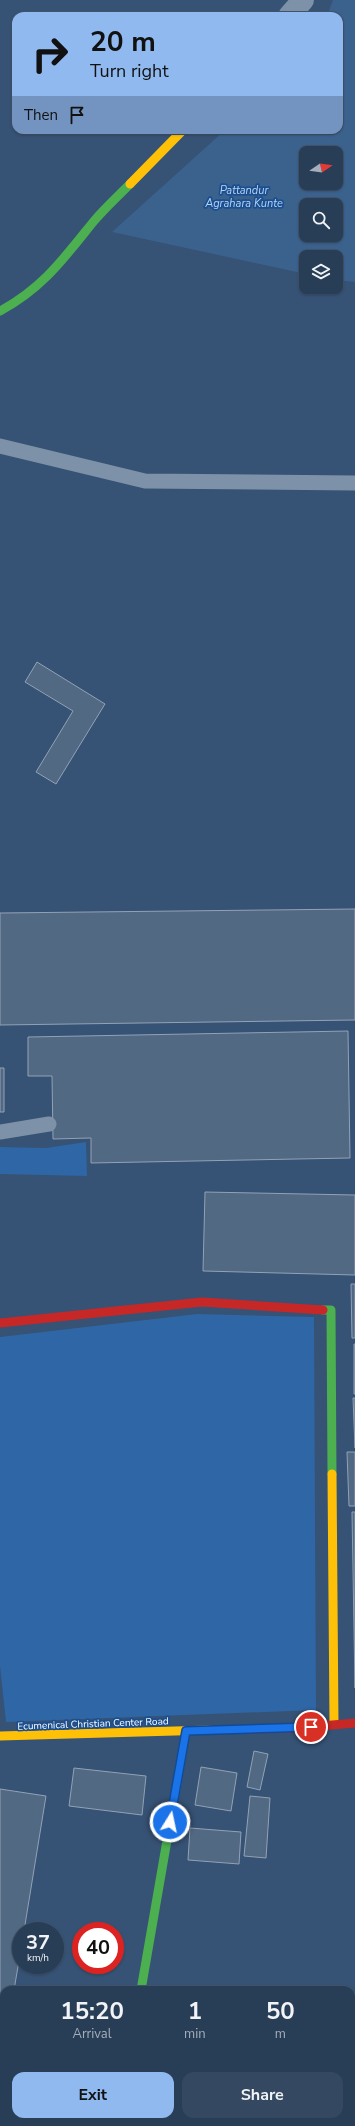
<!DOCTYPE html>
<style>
body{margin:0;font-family:"Nunito Sans",sans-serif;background:#344961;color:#f1f3f6;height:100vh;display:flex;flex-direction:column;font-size:15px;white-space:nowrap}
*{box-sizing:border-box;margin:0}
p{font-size:13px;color:#a5aeba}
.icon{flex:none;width:22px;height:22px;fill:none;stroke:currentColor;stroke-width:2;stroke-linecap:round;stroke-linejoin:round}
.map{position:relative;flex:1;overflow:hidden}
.drawer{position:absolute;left:0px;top:1986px;width:355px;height:140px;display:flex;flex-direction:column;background:#283e57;border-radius:12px 12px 0 0;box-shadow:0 1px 3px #0004,0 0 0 1px #44576d}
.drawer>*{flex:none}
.banner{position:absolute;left:12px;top:12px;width:331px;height:122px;border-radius:12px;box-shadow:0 1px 3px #0004,0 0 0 1px #44576d;background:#90b9f0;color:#111;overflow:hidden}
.needle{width:26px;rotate:77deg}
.buttons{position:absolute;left:299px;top:146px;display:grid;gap:8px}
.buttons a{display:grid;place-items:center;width:44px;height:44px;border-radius:8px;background:#283e57;box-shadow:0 1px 3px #0004,0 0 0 1px #44576d;font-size:20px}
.speed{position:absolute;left:12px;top:1922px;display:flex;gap:8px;font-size:20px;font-weight:700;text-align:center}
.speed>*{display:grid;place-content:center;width:52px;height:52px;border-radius:50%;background:#283e57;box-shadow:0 1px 3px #0004,0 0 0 1px #44576d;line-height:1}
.speed small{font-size:10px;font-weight:400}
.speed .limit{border:6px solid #d22;background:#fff;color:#111}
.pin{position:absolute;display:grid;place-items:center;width:34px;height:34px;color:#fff;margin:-17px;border:2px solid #fff;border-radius:50%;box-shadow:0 1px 4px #0007}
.me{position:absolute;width:44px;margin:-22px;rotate:10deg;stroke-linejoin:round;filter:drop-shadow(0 0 3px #0008)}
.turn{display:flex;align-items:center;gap:14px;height:84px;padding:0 12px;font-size:18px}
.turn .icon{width:52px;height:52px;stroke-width:2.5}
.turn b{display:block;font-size:28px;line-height:34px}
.then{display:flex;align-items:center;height:38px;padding:0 12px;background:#0003;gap:8px;font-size:15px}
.eta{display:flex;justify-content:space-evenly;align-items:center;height:68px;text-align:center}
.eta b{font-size:24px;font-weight:700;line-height:28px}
.button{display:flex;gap:8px;margin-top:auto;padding:8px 12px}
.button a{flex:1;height:46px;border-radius:12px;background:#90b9f0;color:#111;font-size:16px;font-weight:700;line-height:46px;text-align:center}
.button a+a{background:#344961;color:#f1f3f6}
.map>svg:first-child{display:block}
.green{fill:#2f66a5}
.water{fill:#3b618d;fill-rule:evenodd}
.building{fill:#526984;stroke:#92a2b6}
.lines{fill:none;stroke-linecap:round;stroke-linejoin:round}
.lane{stroke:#7d92a8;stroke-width:15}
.street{stroke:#7d92a8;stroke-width:22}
.fast{stroke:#4caf50;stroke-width:9}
.slow{stroke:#ffc107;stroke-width:9}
.jam{stroke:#c62828;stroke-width:9}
.route-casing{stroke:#114b97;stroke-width:10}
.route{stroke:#1a73e8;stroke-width:7}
.labels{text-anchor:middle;stroke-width:3.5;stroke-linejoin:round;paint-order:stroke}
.street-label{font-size:10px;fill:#fff;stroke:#1b4f8f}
.water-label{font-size:11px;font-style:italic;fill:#b5d3f5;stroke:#1b4f8f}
</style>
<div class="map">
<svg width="355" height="2126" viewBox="0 0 355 2126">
<rect width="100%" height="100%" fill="#365274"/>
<!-- green -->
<path class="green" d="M86,1142L87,1176L0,1174V1147L46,1148Z
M197,1314L314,1317L316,1710L6,1722L0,1666V1337Z"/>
<!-- water -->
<path class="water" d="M333,0H355V282L336,280V257H306V274L112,232L225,130H339V16H327ZM306,153H336V183H306ZM306,205H336V235H306Z"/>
<!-- building -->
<path class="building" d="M37,662L105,704L56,784L36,772L73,711L25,682Z
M355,909V1020L0,1025V913Z
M348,1031L350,1158L91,1163V1138L53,1139L52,1076H28V1037Z
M0,1068H4V1112H0Z
M205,1192L355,1195V1275L203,1271Z
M351,1284H355V1338H352Z
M354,1344H355V1394H354Z
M353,1398H355V1448Z
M347,1452H355V1506H349Z
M352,1512H355V1688Z
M254,1751L268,1754L260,1790L247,1787Z
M201,1767L237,1773L231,1811L195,1805Z
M74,1768L146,1776L142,1815L69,1806Z
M0,1789L46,1796L24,1931H21V1949L14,1990H4V1994H0Z
M250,1796L270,1798L266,1858L244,1856Z
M190,1828L241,1832L239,1864L188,1860Z
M0,2066H4L3,2126H0Z
M6,2122H48V2126L6,2125Z
M128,2122H156V2124L185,2126H127Z
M205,2124L241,2126H205Z"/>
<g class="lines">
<!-- lane -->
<path class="lane" d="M0,446L145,481L355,483
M0,1132L49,1124"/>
<!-- street -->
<path class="street" d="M289,16L303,0
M117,2126L118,2122"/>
<!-- fast -->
<path class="fast" d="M0,311C43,288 64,258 94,221C105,208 118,196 130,184
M323,1310H331L332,1474
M141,1990L186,1731"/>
<!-- slow -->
<path class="slow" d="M130,184L183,130
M332,1474L334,1724
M0,1736L210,1730"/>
<!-- jam -->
<path class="jam" d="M0,1323L202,1302L323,1310
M210,1730L299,1728L355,1723"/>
</g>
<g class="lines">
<!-- route casing -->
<g class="route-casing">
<path id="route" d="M170,1822L186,1731L311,1727"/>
</g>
<!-- route -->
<use href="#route" class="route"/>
</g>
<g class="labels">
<!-- street labels -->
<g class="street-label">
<text transform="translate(93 1723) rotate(-2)" y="4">Ecumenical Christian Center Road</text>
</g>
<!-- water labels -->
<g class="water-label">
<text x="244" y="194">Pattandur<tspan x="244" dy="13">Agrahara Kunte</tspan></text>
</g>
</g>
</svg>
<div class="buttons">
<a><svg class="needle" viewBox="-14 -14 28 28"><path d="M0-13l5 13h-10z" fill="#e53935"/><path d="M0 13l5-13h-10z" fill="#a5aeba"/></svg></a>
<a><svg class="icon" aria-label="search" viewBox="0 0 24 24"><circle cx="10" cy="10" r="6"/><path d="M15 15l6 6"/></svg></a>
<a><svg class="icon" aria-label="layers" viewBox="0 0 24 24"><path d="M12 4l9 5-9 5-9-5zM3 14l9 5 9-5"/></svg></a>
</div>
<div class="speed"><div>37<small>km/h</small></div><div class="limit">40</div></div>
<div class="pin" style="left:311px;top:1727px;background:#d93025"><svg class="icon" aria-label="arrive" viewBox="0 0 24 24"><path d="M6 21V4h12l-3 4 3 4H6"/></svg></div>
<svg class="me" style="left:170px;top:1822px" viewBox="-20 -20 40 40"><circle r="17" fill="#1a73e8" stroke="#fff" stroke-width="3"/><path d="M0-11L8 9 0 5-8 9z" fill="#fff"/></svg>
<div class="banner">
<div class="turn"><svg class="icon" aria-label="right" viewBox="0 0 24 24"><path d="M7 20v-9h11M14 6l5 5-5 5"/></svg><div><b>20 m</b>Turn right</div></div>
<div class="then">Then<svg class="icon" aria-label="arrive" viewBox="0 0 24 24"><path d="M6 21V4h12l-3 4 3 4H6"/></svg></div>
</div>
<section class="drawer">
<div class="eta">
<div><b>15:20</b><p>Arrival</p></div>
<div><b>1</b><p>min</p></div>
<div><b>50</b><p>m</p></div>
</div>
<div class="button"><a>Exit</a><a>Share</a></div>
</section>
</div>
